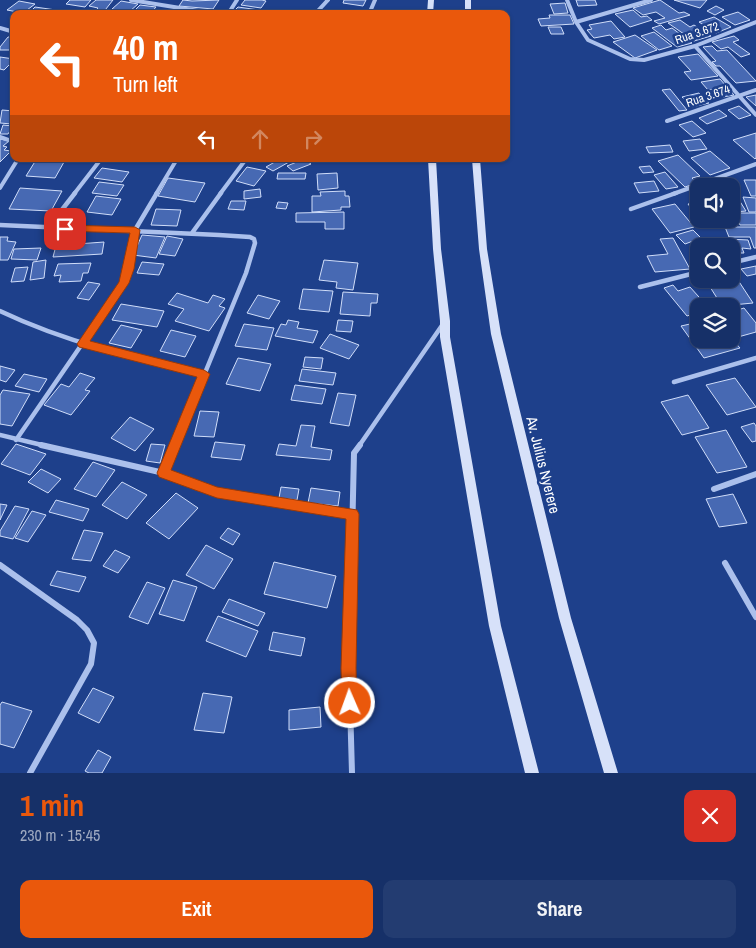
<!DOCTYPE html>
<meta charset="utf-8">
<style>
body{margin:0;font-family:"Archivo Narrow",sans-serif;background:#233c71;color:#f1f3f6;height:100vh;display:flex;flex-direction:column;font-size:19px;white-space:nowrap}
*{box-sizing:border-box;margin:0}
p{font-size:16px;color:#9ea9c0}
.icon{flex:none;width:28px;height:28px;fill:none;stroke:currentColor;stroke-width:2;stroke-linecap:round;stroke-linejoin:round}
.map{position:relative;height:773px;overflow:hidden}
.details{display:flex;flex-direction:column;background:#163068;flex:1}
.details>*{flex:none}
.banner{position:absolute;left:10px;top:10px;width:500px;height:152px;border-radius:10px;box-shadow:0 1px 4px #0004,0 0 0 1px #354b7c;background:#ea580c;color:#fff;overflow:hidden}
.tools{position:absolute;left:690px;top:178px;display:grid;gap:10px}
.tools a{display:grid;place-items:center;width:50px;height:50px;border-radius:10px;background:#163068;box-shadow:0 1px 4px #0004,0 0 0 1px #354b7c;font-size:25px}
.pin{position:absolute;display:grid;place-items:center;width:42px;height:42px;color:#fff;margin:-21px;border-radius:10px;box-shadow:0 2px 8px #0006}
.me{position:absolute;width:55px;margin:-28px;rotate:358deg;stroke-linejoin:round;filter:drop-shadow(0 0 4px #0008)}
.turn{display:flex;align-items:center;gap:18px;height:105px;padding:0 20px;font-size:22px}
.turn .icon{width:65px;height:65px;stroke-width:2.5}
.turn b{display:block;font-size:35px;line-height:42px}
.lanes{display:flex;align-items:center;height:48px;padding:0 20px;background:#0003;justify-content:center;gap:25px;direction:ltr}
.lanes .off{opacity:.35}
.round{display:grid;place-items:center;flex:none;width:52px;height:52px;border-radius:10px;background:#233c71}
.overview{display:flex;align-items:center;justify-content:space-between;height:85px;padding:0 20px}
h1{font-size:30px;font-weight:700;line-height:38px;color:#ea580c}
.button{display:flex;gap:10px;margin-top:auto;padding:10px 20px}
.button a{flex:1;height:58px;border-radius:10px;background:#ea580c;color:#fff;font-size:20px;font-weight:700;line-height:58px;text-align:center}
.button a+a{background:#233c71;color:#f1f3f6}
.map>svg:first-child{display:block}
.building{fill:#4769b3;stroke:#d0ddf9}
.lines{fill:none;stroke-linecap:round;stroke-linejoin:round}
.minor-far2{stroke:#abc0ec;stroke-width:4}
.minor-far1{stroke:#abc0ec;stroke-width:4.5}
.minor{stroke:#abc0ec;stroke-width:6}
.secondary{fill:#d7e1f9;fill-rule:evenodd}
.route{fill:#ea580c;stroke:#983908}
.labels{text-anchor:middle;stroke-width:5;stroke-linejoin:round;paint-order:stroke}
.far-street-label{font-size:12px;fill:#fff;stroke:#1e408b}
.street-label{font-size:15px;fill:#fff;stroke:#1e408b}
</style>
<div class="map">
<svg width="756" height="773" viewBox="0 0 756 773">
<rect width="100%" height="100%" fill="#1e408b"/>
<!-- building -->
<path class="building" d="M70,0H91L85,7L66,4Z
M96,0H113L102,14H92L98,8L89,6Z
M183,0L192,1L219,0L213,9L179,6Z
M245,0H262L266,1L261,8L241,5Z
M344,0H366L363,6L343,3Z
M576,0H595L597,5L578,6Z
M660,0L679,13L684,12L690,15L659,24L654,21L665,18L656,12L643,15L633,8Z
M674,0H707L700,8Z
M19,1L35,4L23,13L7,10Z
M121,1L138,4L129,12L112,9Z
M565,3L568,13L554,14L550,4Z
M140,5L156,7L150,14L132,13Z
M716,6L724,10L715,15L707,11Z
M35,7L56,10L52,14H28Z
M238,7L259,10L256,14H231Z
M633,10L641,17L647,16L652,20L630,27L615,14Z
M738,12L750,20L735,25L722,17Z
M549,15H570L574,24L541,26L538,19L550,18Z
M714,17L731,27L716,33L699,22Z
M680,20L690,27L694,25L711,36L694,41L668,23Z
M611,21L625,37L614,39L610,35L594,38L587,30L592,29L589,25Z
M661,25L666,30L672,28L692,43L677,47L652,28Z
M548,27H561L564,34H551Z
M654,32L672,46L659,50L641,36Z
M635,35L657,50L635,58L613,42Z
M734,36L739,40L733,42L750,54L741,57L728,47L721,49L712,42Z
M8,37H14V45L9,50H0V47Z
M712,46L717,51L727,50L756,81L736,83L720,66H716L712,62L716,61L703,47Z
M698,54L718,76L691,80L684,72L691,71L678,57Z
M0,57L14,59V60L4,70L0,69Z
M720,79L734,95L723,97L715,89L708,90L701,82Z
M670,89L687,110L679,111L662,90Z
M699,93L709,103L692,107L682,97Z
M756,95V106L746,97Z
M739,106L751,115L739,119L728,110Z
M2,110L14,111V121L12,124L0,123Z
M719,110L727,116L707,124L699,118Z
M692,121L706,133L693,137L679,125Z
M3,125L13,126L8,134H0Z
M756,133V158L755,159L733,140Z
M0,139L9,141L3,146L7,147L4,150L11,151L0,162Z
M700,139L707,149L689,151L683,141Z
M670,145L673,152L649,153L646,147Z
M710,151L730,168L710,175L691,158Z
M678,155L700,176L692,178L697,183L685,187L658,161Z
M280,159H285L289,162L273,171L266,167Z
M304,159L311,164L293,171L287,166Z
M36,160L64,162L55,178L26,176Z
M650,166L654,172L643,173L639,167Z
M247,167L266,171L254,186L236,181Z
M102,168L129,172L122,182L94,178Z
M665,172L678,187L666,189L654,175Z
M278,173H306L305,179H277Z
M337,173L338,188L318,190L317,174Z
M168,178L205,183L195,202L158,196Z
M744,180H756V196H751Z
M654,181L659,191L639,193L634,183Z
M99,182L124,185L117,196L92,193Z
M20,188L62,191L51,211L9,209Z
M260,189L261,197L244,199V191Z
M345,191V196H349L350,207H341V210L312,212V196H321L320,192Z
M731,192H734L746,211L735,212L731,207Z
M96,196L121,199L112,215L87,212Z
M743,197L756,198V212H749Z
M231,201H246L244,210L228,209Z
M278,202L288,203L286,209L276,208Z
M699,202V219L688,204Z
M675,204L694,227L670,233L652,209Z
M156,209L181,210L177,226L151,225Z
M344,212V229H325V222H296V213Z
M735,213H756V225H740Z
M725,227H756V248H754L750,237H729Z
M693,230L701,238L685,244L676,235Z
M142,235L165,237L156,258L133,255Z
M79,236L77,244L104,242L102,254L53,257L58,238Z
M167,236L183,239L175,256L159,254Z
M0,237H8L7,241L16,242L8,260H0Z
M673,238L690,269L655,272L647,256L668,254L660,239Z
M728,239L748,240L751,249L742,248L744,253H732Z
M41,248L37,260L11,259L14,249Z
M46,260L44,278L30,280L33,262Z
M324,260L358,263L353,290L336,288L337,282L319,280Z
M142,262L164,264L159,275L137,273Z
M91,263L88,273H83L81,281L59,282L61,275L54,276L58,264Z
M756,266V274L747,276L741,269Z
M28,267L24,281L11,282L15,268Z
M734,274L753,303L722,306L705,279H731V275Z
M88,282L100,284L89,300L77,298Z
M673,285L678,291L690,287L707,306H699V312L687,316L664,288Z
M303,289L333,291L329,312L299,309Z
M343,292L378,294L377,303H371L370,316L340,314Z
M177,293L208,303L213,295L225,299L219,306L225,308L209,331L175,321L184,309L168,304Z
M258,295L280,301L269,319L247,313Z
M121,304L164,311L157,327L112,320Z
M744,308L756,323V332L738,337L731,329V312Z
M288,320L299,322L297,328L318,331L313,343L275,336L281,324L286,325Z
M338,320L353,321L351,332L336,331Z
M699,322V339L731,338L740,348L704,358L681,326Z
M244,324L274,328L267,350L235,346Z
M121,325L142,330L131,348L109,343Z
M171,330L196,336L185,357L160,351Z
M330,334L359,345L349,359L320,348Z
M305,357L323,358L321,369L303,367Z
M238,358L271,364L260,391L226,384Z
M0,366L15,370L6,382L0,380Z
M302,369L336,373L333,385L299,381Z
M80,373L95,378L85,390L90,391L71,415L44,405L61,384L69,387Z
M24,374L47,379L39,392L15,386Z
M735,378L756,407L727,415L706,385Z
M295,385L326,389L322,404L291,400Z
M3,390L30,394L12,426L0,424V395Z
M338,393L356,395L349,426L330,423Z
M688,395L709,428L682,435L661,402Z
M200,411L219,412L214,437L194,436Z
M130,417L154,429L135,451L111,438Z
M754,423L756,426V441L752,442L741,427Z
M301,425L315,426L311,447L332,450L330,460L276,455L279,444L296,446Z
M726,430L747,467L717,473L695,437Z
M215,442L245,445L241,460L211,457Z
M16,444L46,454L30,475L1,464Z
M151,444L165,445L160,463L146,461Z
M93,462L115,470L96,497L74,489Z
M41,469L61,479L48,493L28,482Z
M122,482L147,495L127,519L102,505Z
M281,487L299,489L297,500L279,498Z
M311,488L340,492L338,506L308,503Z
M176,493L198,508L169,539L146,523Z
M733,494L747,523L719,527L706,499Z
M56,500L89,509L83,521L49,512Z
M0,504L7,505L0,520Z
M15,506L29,509L13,539L0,536V531Z
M32,511L46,515L28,542L15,538Z
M228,528L240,534L233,545L220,538Z
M84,530L103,533L91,561L72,559Z
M206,545L233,559L214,589L186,575Z
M115,550L130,557L118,573L103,566Z
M274,562L336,576L327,608L264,594Z
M57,571L86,577L79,592L50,585Z
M173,580L197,587L184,621L159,614Z
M147,582L165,588L148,624L129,617Z
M229,599L265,613L258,626L222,612Z
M218,616L258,631L246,657L206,641Z
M273,632L305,638L301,656L269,650Z
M93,688L114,697L99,723L78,713Z
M203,693L232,697L224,733L194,730Z
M2,702L32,711L14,748L0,744V705Z
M320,707L321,727L289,730V710Z
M98,750L111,757L102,773H89L85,771Z"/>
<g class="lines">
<!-- minor-far2 -->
<path class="minor-far2" d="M131,0L217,14
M567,0L576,22L588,40L630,59L644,60L695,46L756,22
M228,14L237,0
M315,14L328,0
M369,14L375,0
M576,22L651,0
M0,28L14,32
M695,46L756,115
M667,121L756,90
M0,137L14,142
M0,188L18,159
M74,194L101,159
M156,194L177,159
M220,194L246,159
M673,194L756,164"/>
<!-- minor-far1 -->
<path class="minor-far1" d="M631,209L676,193
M0,225L219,235L250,237L254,239L255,243L246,273L175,446
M47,229L75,193
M192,233L221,193
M731,263L756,257
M640,287L699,272
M0,311C65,342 134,358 204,374
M674,382L756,358
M0,435L46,446
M16,440L124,283L129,269L135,230L157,193
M359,446L443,324"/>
<!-- minor -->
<path class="minor" d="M41,445L164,473L217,492L353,514
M164,473L176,445
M714,489L756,474
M725,563L756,617
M0,565L77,620L87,630L94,643L91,664L30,773
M352,773L349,668L354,453L360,445"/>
<!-- secondary -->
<path class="secondary" d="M428,0H434L433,14H427Z
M465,0H471V14H465Z
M428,159H436L441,249L450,321V337L501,626L539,773H525L489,626L440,337V321L433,249Z
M472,159H480L487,249L501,334L571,618L618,773H604L559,618L491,334L479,249Z"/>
</g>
<!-- route -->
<path class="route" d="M65,225L135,227L140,230L134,269L129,283L90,341L204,370L210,374L171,470L217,487L357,510L359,514L356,668L357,703L355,709L350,711L344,709L342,703L341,668L346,519L217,498L159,477L157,473L197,377L79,347L77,344L79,341L119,282L130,233L61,231L60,229Z"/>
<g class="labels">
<!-- far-street labels -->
<g class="far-street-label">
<text transform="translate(697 33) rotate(-19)" y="4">Rua 3.672</text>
<text transform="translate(708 96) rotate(-19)" y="4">Rua 3.674</text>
</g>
<!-- street labels -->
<g class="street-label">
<text transform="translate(543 465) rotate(76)" y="5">Av. Julius Nyerere</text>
</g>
</g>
</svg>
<div class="tools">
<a><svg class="icon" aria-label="sound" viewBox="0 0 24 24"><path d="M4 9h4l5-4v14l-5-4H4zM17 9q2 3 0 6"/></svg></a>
<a><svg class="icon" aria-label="search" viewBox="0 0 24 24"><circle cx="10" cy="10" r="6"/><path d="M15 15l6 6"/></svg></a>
<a><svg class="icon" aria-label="layers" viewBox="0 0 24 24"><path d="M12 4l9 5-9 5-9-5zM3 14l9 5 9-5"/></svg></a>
</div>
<div class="pin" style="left:65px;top:229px;background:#d93025"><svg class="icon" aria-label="arrive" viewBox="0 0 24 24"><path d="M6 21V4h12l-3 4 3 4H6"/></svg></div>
<svg class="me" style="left:350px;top:703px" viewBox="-20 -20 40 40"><circle r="17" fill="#ea580c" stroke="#fff" stroke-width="3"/><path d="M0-11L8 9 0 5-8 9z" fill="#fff"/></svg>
<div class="banner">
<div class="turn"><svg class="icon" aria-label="left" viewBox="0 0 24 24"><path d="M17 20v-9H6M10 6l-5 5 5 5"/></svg><div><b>40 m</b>Turn left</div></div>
<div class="lanes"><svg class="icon" aria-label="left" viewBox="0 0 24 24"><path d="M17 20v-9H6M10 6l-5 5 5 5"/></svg><svg class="icon off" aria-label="ahead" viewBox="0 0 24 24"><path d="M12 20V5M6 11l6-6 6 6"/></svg><svg class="icon off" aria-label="right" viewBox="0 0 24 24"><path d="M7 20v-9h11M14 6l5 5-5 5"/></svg></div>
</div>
</div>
<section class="details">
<div class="overview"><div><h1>1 min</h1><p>230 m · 15:45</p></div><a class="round" style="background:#d93025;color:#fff"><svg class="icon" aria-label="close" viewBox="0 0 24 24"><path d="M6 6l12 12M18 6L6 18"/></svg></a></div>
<div class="button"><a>Exit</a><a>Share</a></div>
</section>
